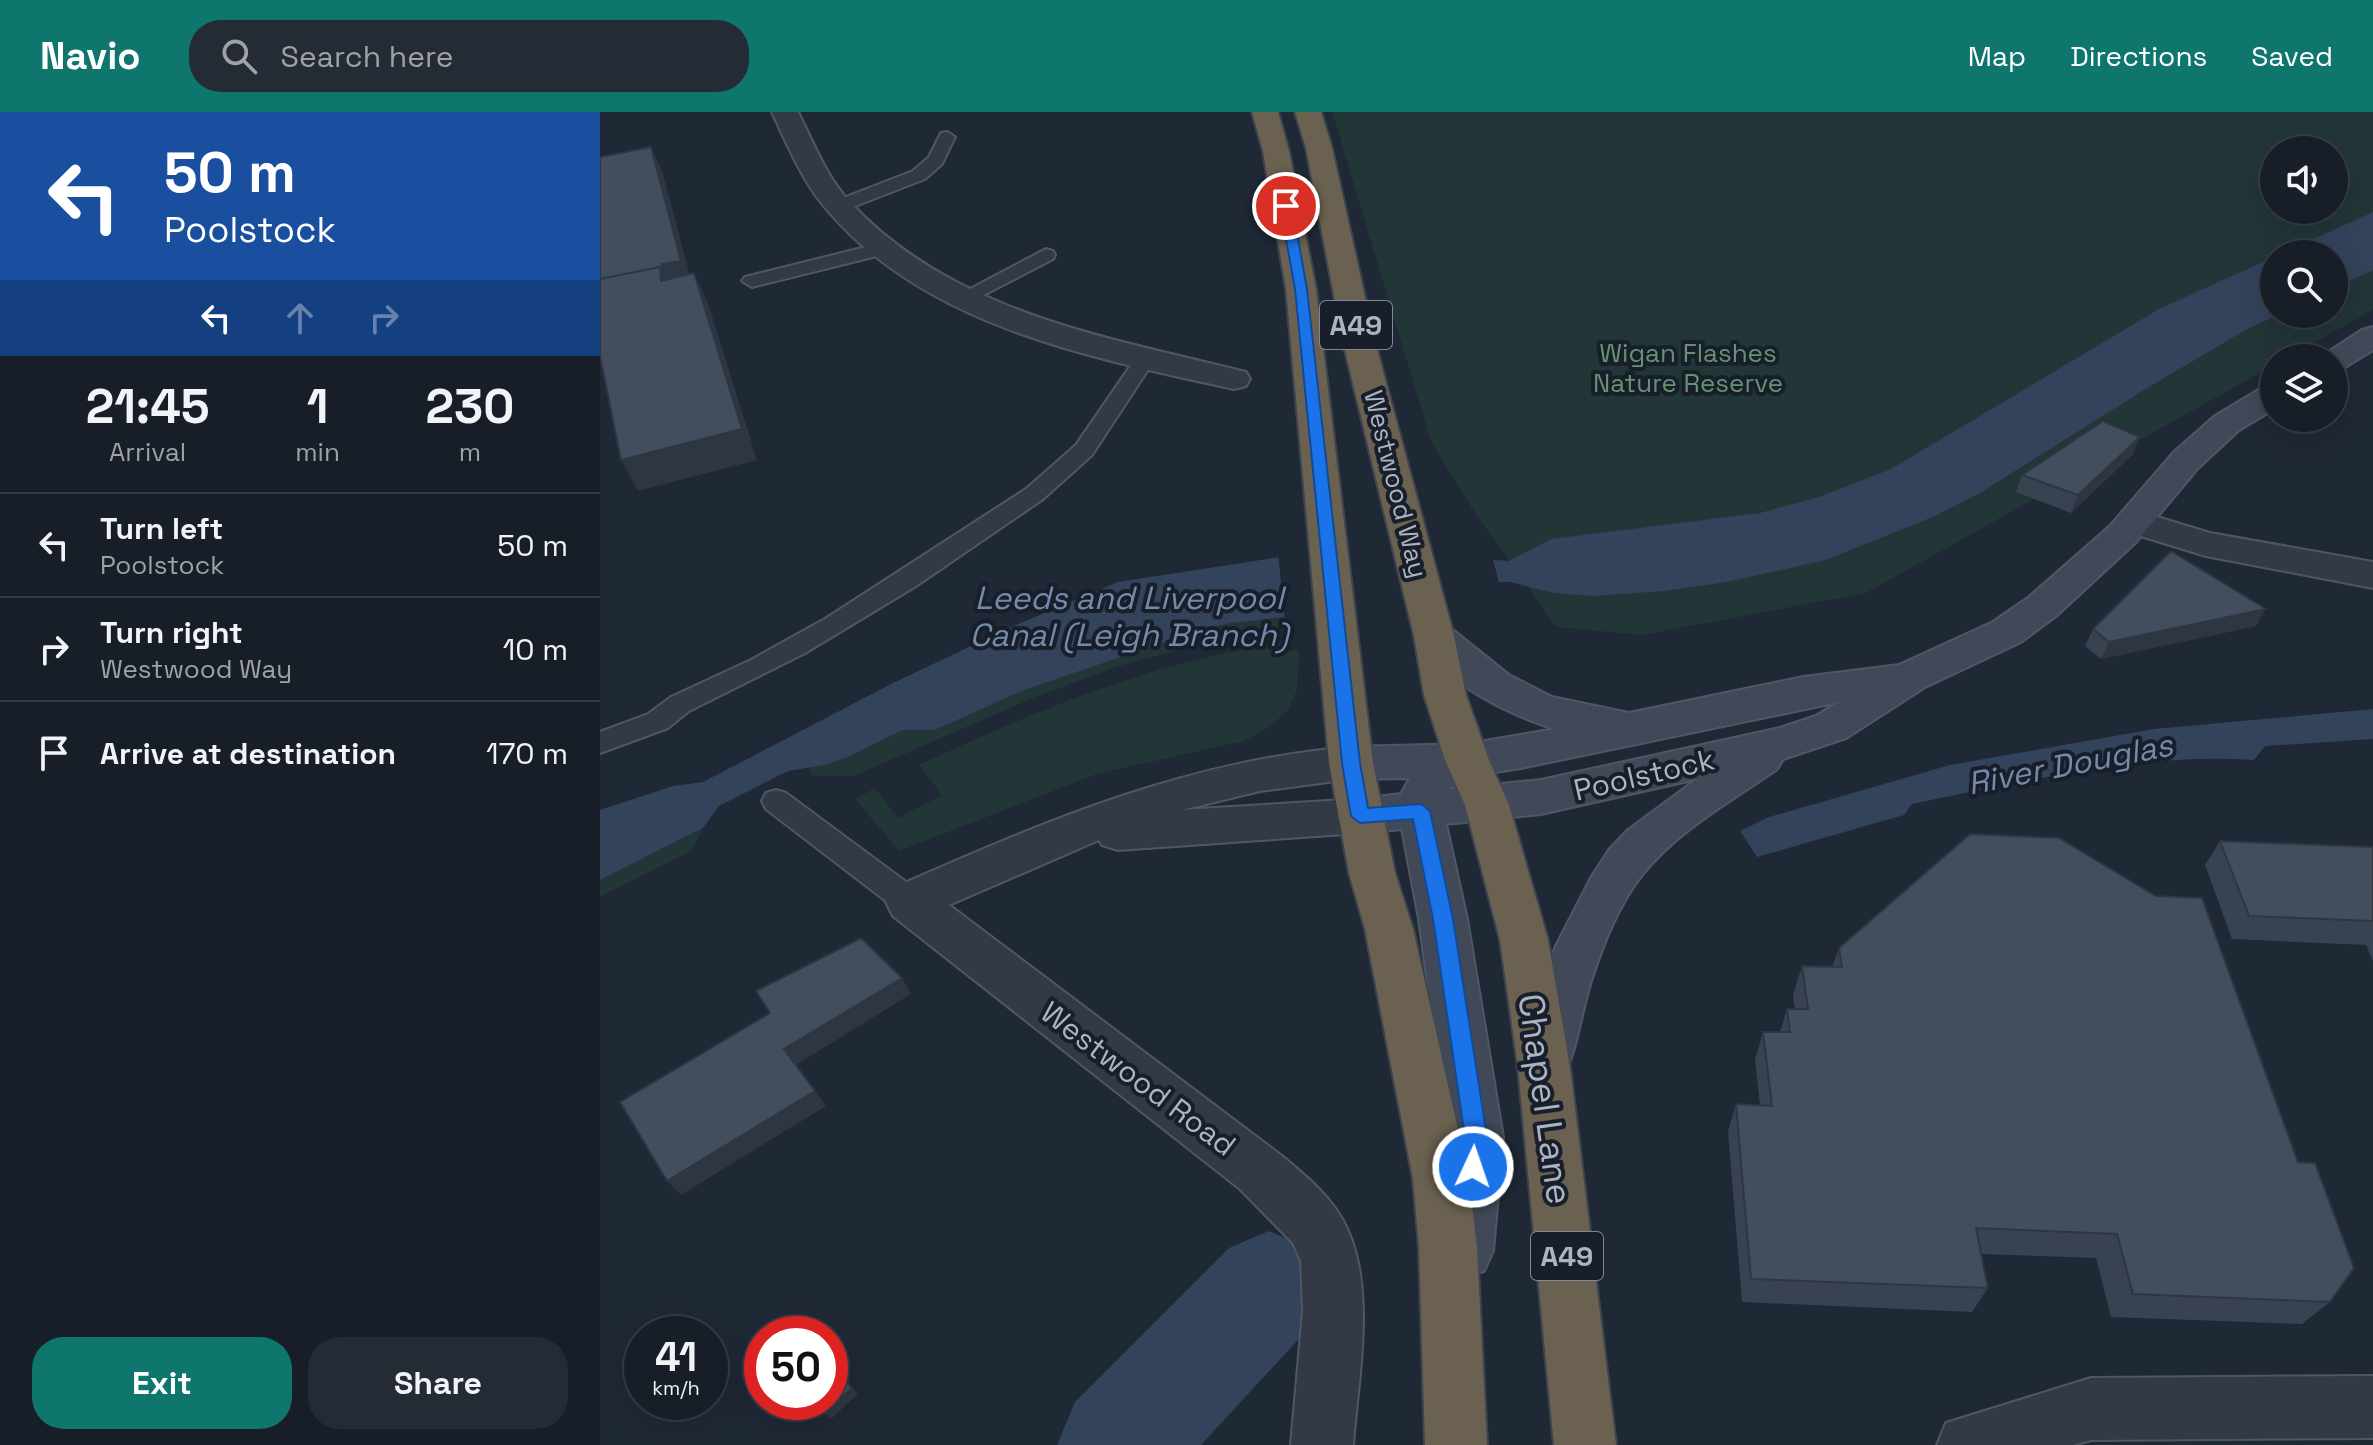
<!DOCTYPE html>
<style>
body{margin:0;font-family:"Space Grotesk",sans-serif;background:#242b34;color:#f1f3f6;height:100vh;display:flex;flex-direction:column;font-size:30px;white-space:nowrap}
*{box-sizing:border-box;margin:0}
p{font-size:26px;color:#9ea2a8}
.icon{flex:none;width:44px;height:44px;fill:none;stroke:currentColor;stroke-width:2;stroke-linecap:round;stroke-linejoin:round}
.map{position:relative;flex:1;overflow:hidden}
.details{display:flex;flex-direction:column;background:#171e28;width:600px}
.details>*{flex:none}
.top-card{background:#1a4fa0;color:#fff;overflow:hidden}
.controls{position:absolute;left:1660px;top:24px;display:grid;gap:16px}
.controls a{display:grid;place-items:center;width:88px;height:88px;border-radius:50%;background:#171e28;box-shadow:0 8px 32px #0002,0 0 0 2px #363c45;font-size:40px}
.speed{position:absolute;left:24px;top:1204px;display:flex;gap:16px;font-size:40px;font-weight:700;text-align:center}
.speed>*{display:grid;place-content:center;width:104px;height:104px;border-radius:50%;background:#171e28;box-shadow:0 8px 32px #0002,0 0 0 2px #363c45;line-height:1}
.speed small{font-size:20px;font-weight:400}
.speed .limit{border:12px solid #d22;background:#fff;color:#111}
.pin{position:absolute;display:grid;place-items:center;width:68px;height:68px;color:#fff;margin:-34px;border:4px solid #fff;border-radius:50%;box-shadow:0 2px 8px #0007}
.me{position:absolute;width:88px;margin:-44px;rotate:3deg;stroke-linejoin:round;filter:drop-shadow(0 0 6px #0008)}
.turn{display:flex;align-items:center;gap:28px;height:168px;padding:0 32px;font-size:36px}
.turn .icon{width:104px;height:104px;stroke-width:2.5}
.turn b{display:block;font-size:56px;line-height:68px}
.lanes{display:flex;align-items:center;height:76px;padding:0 32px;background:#0003;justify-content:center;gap:40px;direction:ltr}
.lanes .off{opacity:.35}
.eta{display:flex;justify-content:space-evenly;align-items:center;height:136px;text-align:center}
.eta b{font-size:48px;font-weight:600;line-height:56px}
.primary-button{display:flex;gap:16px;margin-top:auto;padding:16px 32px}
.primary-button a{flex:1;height:92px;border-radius:32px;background:#0f766e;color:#fff;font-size:32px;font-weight:600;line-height:92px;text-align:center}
.primary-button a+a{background:#242b34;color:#f1f3f6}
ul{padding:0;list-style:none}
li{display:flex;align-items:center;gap:24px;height:104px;padding:0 32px;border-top:2px solid #363c45}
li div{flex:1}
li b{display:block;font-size:30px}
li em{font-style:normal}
header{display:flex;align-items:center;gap:48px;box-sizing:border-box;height:112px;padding:0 40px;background:#0f766e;color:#fff}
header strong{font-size:38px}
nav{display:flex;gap:44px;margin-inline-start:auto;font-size:28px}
.search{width:560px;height:72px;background:#242b34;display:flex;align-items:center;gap:20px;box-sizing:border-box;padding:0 28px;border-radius:32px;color:#9ea2a8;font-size:30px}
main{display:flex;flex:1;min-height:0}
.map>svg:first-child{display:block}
.green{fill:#223537;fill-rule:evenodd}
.water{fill:#33435c}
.pier{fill:#1f2835}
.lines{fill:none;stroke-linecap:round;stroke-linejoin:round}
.river{fill:#33435c;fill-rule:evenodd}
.lane-casing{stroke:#505764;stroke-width:4}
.street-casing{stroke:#505764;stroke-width:4}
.secondary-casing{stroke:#505764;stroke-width:4}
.highway-casing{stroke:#3d4450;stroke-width:4}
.lane{fill:#333a45;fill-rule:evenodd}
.street{fill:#333a45;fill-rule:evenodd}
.secondary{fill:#414958;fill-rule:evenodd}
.highway{fill:#6b6150;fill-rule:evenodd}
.wall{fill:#394250}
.shaded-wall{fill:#2e3641}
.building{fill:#424d5d;stroke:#2e3641;stroke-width:2}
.route{fill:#1a73e8;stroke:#114b97;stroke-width:2}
.labels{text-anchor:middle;stroke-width:8;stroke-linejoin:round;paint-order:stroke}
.far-park-label{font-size:26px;fill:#659271;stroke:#181f2a}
.far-street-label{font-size:26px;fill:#acb4c3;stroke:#181f2a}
.shield{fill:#181f2a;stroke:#808795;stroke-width:2}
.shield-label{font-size:28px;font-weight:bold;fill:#acb4c3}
.street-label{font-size:30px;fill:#acb4c3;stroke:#181f2a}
.water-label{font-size:32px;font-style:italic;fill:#758aaa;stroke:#181f2a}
.near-street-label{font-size:36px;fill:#acb4c3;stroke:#181f2a}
</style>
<header>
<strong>Navio</strong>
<div class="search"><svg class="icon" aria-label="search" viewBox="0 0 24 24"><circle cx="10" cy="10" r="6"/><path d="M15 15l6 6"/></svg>Search here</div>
<nav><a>Map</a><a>Directions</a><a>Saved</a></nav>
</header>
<main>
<section class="details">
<div class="top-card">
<div class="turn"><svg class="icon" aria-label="left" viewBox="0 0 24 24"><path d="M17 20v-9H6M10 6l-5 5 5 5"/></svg><div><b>50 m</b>Poolstock</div></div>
<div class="lanes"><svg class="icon" aria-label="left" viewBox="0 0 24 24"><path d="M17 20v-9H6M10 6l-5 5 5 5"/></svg><svg class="icon off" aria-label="ahead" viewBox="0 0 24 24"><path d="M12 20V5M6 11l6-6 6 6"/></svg><svg class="icon off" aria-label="right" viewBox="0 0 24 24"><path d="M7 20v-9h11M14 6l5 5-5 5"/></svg></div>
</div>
<div class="eta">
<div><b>21:45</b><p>Arrival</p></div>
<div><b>1</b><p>min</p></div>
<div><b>230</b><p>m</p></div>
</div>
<ul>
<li><svg class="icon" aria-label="left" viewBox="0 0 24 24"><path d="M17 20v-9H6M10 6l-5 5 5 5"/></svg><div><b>Turn left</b><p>Poolstock</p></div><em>50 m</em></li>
<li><svg class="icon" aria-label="right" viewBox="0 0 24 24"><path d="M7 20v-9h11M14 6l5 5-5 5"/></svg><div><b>Turn right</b><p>Westwood Way</p></div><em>10 m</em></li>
<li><svg class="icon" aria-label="arrive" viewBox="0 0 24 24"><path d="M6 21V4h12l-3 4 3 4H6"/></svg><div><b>Arrive at destination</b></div><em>170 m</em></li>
</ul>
<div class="primary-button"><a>Exit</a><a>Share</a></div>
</section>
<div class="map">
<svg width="1773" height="1333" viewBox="0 0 1773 1333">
<rect width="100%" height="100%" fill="#1f2835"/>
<!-- green -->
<path class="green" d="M732,0H1773V198L1686,246H1674V253L1266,481L1042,523L956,515L875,401L832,332ZM1674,38H1734V98H1674ZM1674,142H1734V202H1674Z
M684,505L685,514L601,532L519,554L433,586L254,664H212L209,655L248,645L303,618H335L424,578L516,544L625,512Z
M687,530L688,539L699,538L697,578L688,598L671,614L644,629L497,662L299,739L255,687L275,676L298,706L342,683L319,653C442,596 552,550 687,530Z
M103,716L93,738L0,785V768Z"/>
<!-- water -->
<path class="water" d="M1773,100V158L1734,176V142H1680Z
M1674,145V202H1679L1644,219L1552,273L1380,381L1335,404L1226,448L1127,470L1065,479L992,484L954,481L910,470H826L684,505L625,512L588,522L424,578L335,618H303L248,645L224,653L188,659L119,694L103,716L0,768V698L73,674L103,670L293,571L409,516L518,470L686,444L804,441L909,449L951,427L1160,401L1219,385L1291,357L1559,197Z
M1773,597V627L1665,634L1654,648C1540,640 1424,670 1312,692L1304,703L1157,745L1140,719L1169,705L1350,653L1554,617Z"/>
<!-- pier -->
<path class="pier" d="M804,437L892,444L900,474H827L810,487L685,509L678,441Z"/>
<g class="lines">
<!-- river -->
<path class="river" d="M669,1119L709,1136L726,1176L709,1216L601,1333H457L475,1290L629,1136Z"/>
<!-- lane casing -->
<g class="lane-casing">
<path id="lane" d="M347,20L355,25L342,52L325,67L245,98L239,99L230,94L233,90L313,59L329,45L341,21Z
M282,131L289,133L291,137L289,141L152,175L142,169L145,165Z
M446,137L453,139L455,143L453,147L372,189L365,191L355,185Z
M545,241L555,247L492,343L443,387L316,474L205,541L89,599L68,616L0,641V620L48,602L71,585L149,549L225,507L426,377L476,333L538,243Z
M176,678L186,681L321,781L325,790L321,799L310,802L299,799L166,697L162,689L166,681Z"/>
</g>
<!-- street casing -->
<g class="street-casing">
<path id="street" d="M172,0H198C213,30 226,64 249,89C352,201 506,225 646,260L650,267L646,274L634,277C493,246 328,215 229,100C203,71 188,34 172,0Z
M1534,398L1610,421L1773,450V476L1606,444L1521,418L1516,410L1521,402Z
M751,635L766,639L773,651L766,663L751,667L660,679L582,698L760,687L776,692L783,704L776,716L760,721L518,738L502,733L499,728L349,793L678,1041C700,1059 724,1078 739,1102C779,1164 758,1263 753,1333H691L703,1199L701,1149L693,1131L640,1077L293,804L286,790L293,776C444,710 584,649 751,635Z
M1773,1264V1326L1491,1328L1473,1333H1337L1346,1311L1491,1266Z"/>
</g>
<!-- secondary casing -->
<g class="secondary-casing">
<path id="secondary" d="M1773,215V238L1745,255L1734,258V246H1719L1762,218Z
M1674,273V297L1639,318L1598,356L1536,430L1456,504L1421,530L1325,575L1246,626L1183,647L1177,657C1131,689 1077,719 1042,763C1018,793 1003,833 991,869C981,900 978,934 964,963L946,970L928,963L920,947L935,888L956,834L992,764L1009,738L1028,718L1097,667L941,702L846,712L867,807L903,1025L893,1139L884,1159L864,1167L844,1159L835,1139L849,1025L819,807L802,717L760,721L744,716L737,704L744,692L760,687L801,682L810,666L751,667L736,663L729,651L736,639L751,635L867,632L955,617C907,602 841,569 814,524L820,514L834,510L848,514L909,563L952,585L1029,601L1203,565L1299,553L1393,510L1428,486L1510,414L1574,340L1615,304L1662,276ZM1239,590L1216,604L1180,616L941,668L849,677L871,664L921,656Z"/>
</g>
<!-- highway casing -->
<g class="highway-casing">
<path id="highway" d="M652,0H678L689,39L716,177L773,651L795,761L813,817L869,1067L877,1136L887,1333H825L819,1136L813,1067L765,817L749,761L729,651L686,177L663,39Z
M695,0H721L732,36L774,226L854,524L866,583L889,648L909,693L948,828L970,955L1016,1333H954L918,955L900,828L865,693L845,648L824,583L814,524L742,226L706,36Z"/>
</g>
<!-- lane -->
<use href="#lane" class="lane"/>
<!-- street -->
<use href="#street" class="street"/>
<!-- secondary -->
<use href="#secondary" class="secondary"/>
<!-- highway -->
<use href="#highway" class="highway"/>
</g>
<!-- wall -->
<path class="wall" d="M1533,342L1471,401L1416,380L1422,363Z
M1656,514L1501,547L1485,534L1493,517Z
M1620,729L1773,735V849L1766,833L1632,827L1605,753Z
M1239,836L1730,1190L1702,1212L1511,1205L1496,1146L1381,1142L1388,1176L1372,1200L1142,1190L1128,1019L1136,992L1160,993L1155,948L1163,920H1180L1187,897H1195L1193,883L1202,854L1232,855Z"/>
<!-- shaded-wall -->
<path class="shaded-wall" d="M51,35L62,58L92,172L1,200L60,155L62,152Z
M94,161L108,191L157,348L38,379L21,348Z
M1540,325L1533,342L1471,401L1478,383Z
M1666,497L1656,514L1501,547L1509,530Z
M302,866L311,882L196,953L226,994L81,1083L67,1069L184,937Z
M230,1248L258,1282L231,1307L225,1302Z"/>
<!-- building -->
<path class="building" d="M51,35L81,149L62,152L63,162L60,155L0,167V45Z
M60,155L61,169L94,161L142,317L21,348L0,244V167Z
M1503,309L1540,325L1478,383L1422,363Z
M1571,439L1666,497L1509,530L1493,517Z
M1370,722L1459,726L1556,784L1602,786L1698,1050L1715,1051L1754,1156L1730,1190L1533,1182L1517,1122L1376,1116L1388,1176L1151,1167L1136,992L1172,994L1163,920H1190L1187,897H1208L1202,854L1242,855L1239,836Z
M1620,729L1773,735V809L1649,804Z
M261,826L302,866L184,937L215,979L67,1069L20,990L170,901L156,879Z
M230,1250L252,1276L225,1302L215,1290H230Z"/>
<!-- route -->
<path class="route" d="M686,91L692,94L707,177L760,651L768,696L821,692L830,699L853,807L887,1025L881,1063L873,1066L865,1063L861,1055L865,1025L833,807L813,707L760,711L751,704L742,651L695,177L680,94Z"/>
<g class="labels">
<!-- far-park labels -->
<g class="far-park-label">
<text x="1088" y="250">Wigan Flashes<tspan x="1088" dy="30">Nature Reserve</tspan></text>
</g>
<!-- far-street labels -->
<g class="far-street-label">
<text transform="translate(796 372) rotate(76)" y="9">Westwood Way</text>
</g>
<!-- shield labels -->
<g class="shield">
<rect x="720" y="189" width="72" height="48" rx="6"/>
<rect x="931" y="1120" width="72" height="48" rx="6"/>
</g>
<g class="shield-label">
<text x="756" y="223">A49</text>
<text x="967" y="1154">A49</text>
</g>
<!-- street labels -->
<g class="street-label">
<text transform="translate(1044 663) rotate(-13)" y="10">Poolstock</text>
<text transform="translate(538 967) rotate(37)" y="10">Westwood Road</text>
</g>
<!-- water labels -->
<g class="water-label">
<text x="529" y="497">Leeds and Liverpool<tspan x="529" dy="37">Canal (Leigh Branch)</tspan></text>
<text transform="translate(1470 652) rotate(-11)" y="11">River Douglas</text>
</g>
<!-- near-street labels -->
<g class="near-street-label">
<text transform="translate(946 987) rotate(82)" y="13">Chapel Lane</text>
</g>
</g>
</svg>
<div class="controls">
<a><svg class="icon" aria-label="sound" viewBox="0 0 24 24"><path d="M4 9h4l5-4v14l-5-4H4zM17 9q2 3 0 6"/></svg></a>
<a><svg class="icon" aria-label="search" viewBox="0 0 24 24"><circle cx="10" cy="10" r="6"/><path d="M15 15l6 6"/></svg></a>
<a><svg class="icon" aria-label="layers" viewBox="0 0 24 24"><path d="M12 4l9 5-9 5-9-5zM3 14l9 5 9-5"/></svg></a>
</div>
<div class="speed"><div>41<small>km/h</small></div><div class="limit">50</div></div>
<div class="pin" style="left:686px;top:94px;background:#d93025"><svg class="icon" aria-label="arrive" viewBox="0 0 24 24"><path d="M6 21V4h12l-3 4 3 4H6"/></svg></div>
<svg class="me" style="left:873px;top:1055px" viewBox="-20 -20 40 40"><circle r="17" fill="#1a73e8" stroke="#fff" stroke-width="3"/><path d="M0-11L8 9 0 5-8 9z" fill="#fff"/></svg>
</div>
</main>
